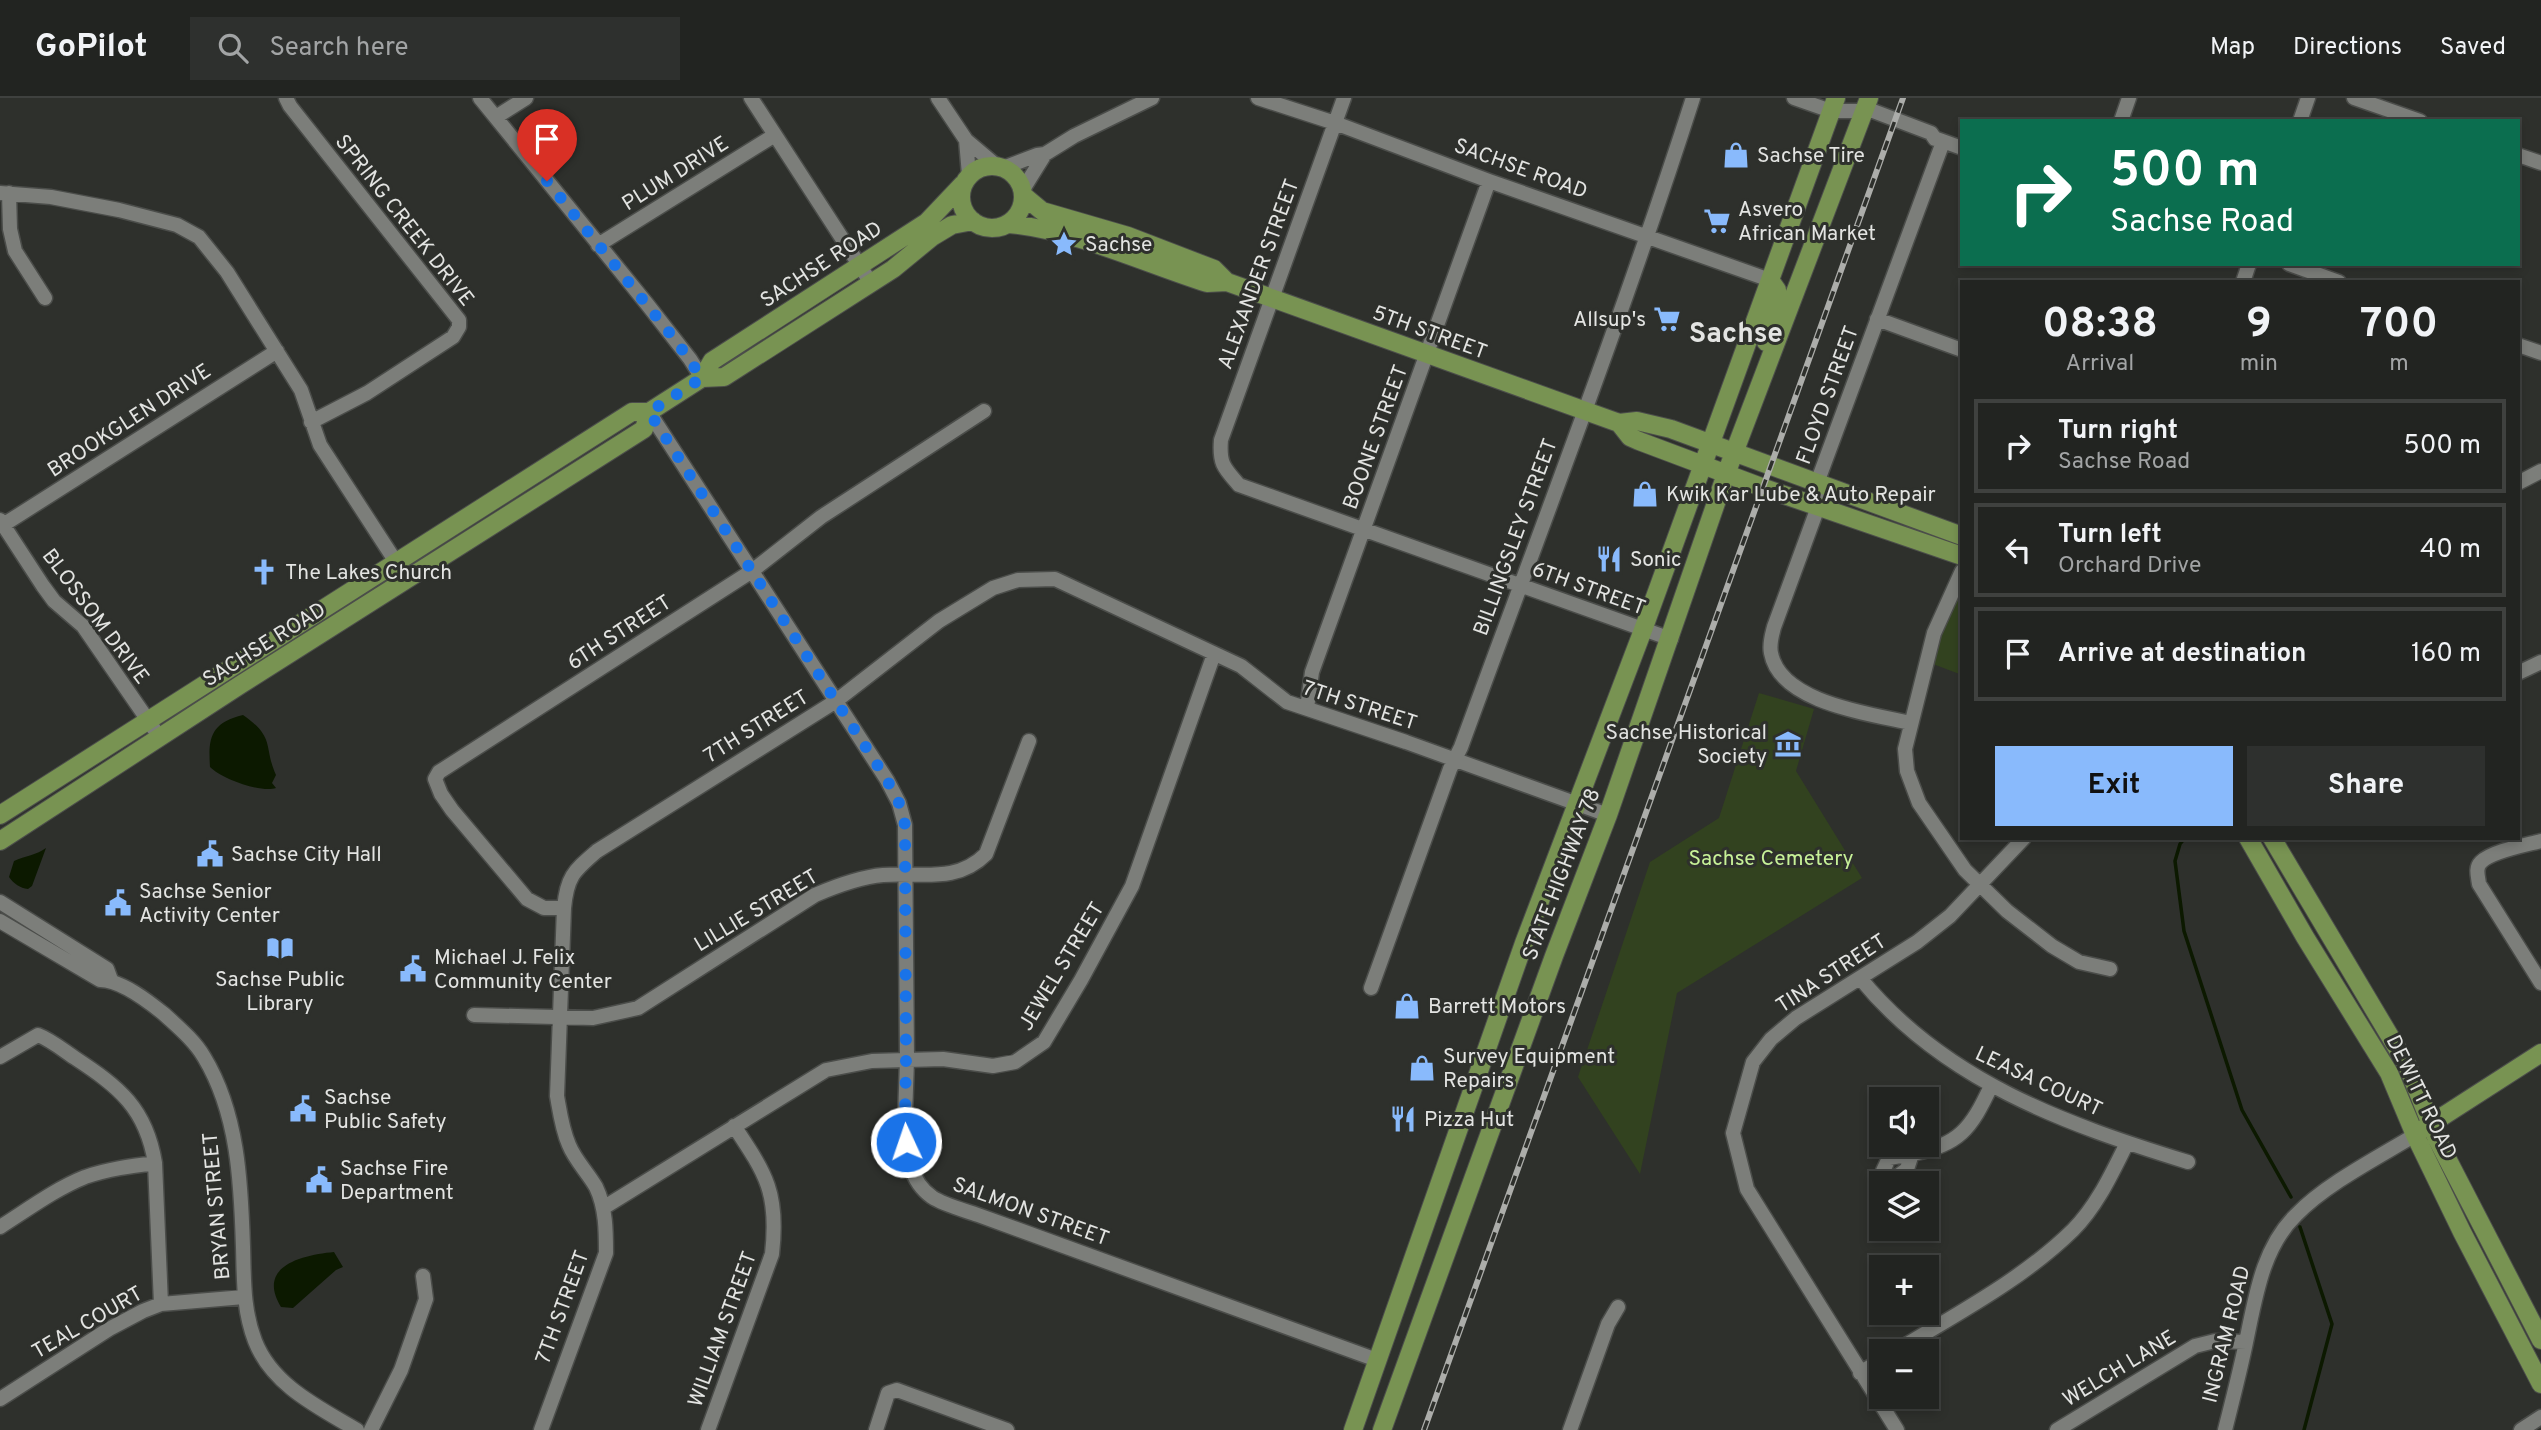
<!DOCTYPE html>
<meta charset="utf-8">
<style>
body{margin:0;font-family:Overpass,sans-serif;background:#2e302e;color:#f1f3f6;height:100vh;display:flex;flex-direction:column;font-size:26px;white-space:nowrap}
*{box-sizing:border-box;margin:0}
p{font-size:23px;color:#a2a4a5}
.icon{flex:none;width:38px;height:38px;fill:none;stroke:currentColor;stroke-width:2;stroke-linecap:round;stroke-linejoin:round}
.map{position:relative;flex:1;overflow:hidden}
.drawer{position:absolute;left:1960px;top:182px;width:560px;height:560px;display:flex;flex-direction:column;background:#222421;border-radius:0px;box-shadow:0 4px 10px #0003,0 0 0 2px #3f413f}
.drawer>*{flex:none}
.hud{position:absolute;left:1960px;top:21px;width:560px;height:147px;border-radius:0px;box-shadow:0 4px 10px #0003,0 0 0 2px #3f413f;background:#0b6e4f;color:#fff;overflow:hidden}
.controls{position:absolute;left:1869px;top:989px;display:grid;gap:14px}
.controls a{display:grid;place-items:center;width:70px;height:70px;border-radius:0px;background:#222421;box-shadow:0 4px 10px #0003,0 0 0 2px #3f413f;font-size:35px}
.pin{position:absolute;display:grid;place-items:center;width:60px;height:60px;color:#fff;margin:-72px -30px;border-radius:50% 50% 50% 0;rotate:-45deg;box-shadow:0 0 7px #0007}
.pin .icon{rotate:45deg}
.me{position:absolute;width:77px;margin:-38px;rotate:357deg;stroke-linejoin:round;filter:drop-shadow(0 0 5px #0008)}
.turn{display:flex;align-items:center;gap:24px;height:147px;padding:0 35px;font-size:32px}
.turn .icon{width:91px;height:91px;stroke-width:2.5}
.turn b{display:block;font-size:49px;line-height:60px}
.eta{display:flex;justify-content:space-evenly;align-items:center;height:119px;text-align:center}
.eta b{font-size:42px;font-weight:700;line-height:49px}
.primary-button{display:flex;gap:14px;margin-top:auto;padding:14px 35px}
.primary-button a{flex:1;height:80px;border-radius:0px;background:#89bafc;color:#111;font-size:28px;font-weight:700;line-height:80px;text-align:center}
.primary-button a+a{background:#2e302e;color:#f1f3f6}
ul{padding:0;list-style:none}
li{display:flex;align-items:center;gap:21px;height:94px;margin:0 14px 10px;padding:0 21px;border:4px solid #3f413f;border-radius:0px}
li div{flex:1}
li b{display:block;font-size:26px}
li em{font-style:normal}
header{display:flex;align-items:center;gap:42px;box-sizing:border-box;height:98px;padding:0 35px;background:#222421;border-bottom:2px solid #3f413f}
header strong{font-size:33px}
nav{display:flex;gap:38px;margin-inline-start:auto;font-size:24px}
.search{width:490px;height:63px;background:#2e302e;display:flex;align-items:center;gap:18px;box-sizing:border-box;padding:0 24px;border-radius:0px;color:#a2a4a5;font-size:26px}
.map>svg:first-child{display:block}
.green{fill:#32421f}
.water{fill:#0c1900}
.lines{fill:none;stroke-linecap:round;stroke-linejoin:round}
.stream{stroke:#0c1900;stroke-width:3.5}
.minor-casing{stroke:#4b4d4a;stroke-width:17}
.major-casing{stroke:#4b4d4a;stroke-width:20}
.minor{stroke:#7c7e7a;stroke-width:14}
.major{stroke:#789352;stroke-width:18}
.rail-casing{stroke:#acadaa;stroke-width:6}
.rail{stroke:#2e302c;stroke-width:3.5;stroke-dasharray:10;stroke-linecap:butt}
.route{stroke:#1a73e8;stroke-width:12;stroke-dasharray:0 21.6}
.labels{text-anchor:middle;stroke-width:6;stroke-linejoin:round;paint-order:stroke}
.poi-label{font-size:21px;fill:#e3e4e2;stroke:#2e302c;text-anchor:start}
.street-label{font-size:21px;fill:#e3e4e2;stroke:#2e302c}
.park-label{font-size:21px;fill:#c7f198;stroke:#2e302c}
.district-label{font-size:28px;font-weight:bold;fill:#e3e4e2;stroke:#2e302c}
</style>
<header>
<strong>GoPilot</strong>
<div class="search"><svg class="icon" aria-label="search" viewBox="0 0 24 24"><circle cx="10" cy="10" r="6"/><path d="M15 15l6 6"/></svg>Search here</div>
<nav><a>Map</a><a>Directions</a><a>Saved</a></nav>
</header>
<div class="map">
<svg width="2541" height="1332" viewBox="0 0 2541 1332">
<rect width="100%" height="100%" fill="#2e302c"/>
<!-- green -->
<path class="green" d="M1962,488V577L1933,566L1938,537Z
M1759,595L1814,611L1796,673L1862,780L1677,895L1640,1076L1578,979L1650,764L1719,720Z"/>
<!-- water -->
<path class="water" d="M243,617C276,640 263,648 276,677L272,685L276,690C261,695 222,681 210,669C208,639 211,625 243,617Z
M46,750L32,788L28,791C20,790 14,786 9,779L14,763C25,758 37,757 46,750Z
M334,1154L343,1169L336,1172L293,1210L281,1209C256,1168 302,1157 334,1154Z"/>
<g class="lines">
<!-- stream -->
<path class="stream" d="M2185,740L2180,746L2175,763L2184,833L2242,1012L2291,1099
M2300,1129L2332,1226L2304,1332"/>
<!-- minor casing -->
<g class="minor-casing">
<path id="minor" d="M286,0L290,8L459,222V229L453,239L367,295L311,324
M480,0L647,206L690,261L702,280
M751,0L871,185
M938,0L966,42L998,69
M1258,0L1335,25L1489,83L1770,182
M1344,0L1221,342C1219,366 1224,370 1239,387L1671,541
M1794,0L1831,13H1873L1931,35L1935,41
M2354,0L2420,23
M496,19L526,0
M2121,23L2129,0
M2300,23L2308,0
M1937,41L1962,50
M966,42L969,77
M2518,57L2541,65
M1003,70L1037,57L1045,56L1074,38L1152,0
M1022,93L1045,56
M0,95L51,99L119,112L177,127L199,139L227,174L301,292L320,347L407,481
M9,95L10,131L15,153L45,200
M598,147L775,37
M2289,166L2339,184
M2243,184L2249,166
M1877,221L1962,252
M2518,247L2541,255
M649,314L887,682L899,705L905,727L907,962L905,1019C907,1047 905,1080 932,1099C944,1107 964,1112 978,1117L1377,1262
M2518,385L2541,373
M0,422L43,488L54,503L83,528L154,631
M3,427L277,253
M1962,473L1934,535L1905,651L1907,673L1919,705L1965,772L2007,813L2052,848L2079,864L2110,871
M2518,575L2541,564
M1307,610L1312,574L1489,83
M1911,625C1871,616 1780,605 1771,555C1769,546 1772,537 1774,529L1818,409L1817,385L1943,44
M2541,743C2526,747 2492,753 2481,764C2475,770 2478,778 2479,786L2541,885
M0,804L107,871L111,882
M564,810H544L527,801L452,712L441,696L435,681L439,674L752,473L821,419L984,313
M0,823L100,882C121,882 148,903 164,916C178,929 194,942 204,959C238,1015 241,1084 243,1149C244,1181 243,1212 255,1243C272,1287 318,1309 357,1332
M1860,880C1944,983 2065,1026 2188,1064
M1371,890L1450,671L1461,649C1540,433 1623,218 1693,0
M474,917L593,920L638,910L815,797C836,788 860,779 883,777C920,774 956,786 986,756L1029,643
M0,959L38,937C51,942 63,952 75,960C119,989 146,1010 155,1065L161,1206
M1912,1056C1959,1047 1971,1031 1991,988
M1912,1056L1907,1071L1894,1081L1883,1073L1889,1060Z
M603,1110L826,972L872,963L907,962L943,961L993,968L1015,964L1044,944L1081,882L1132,788L1214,556
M0,1129C27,1112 55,1091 85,1079C108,1071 131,1068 155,1065
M1896,1253C1956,1216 2022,1182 2073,1132C2097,1108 2112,1075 2127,1045
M1860,1275L1881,1262
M0,1301L109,1231L143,1213L161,1206L244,1199
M371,1332L401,1272L426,1201L423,1178
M541,1332L606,1155C606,1133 606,1110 596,1089C588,1075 575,1062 569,1047C562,1031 560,1015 557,998L564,810C567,778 574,773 597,753L836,603L939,523L993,490L1018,482L1055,481L1241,568L1287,604L1406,644L1608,717
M708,1332L772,1156C779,1095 766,1076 734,1028
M876,1332L888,1295L897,1292L1007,1332
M1570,1332L1608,1226L1618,1209
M1897,1332L1747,1091L1733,1035L1753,964L1771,941L1796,920L1917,844L1950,818L2024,740
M2057,1332L2195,1248L2215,1243L2246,1244
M2225,1332C2232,1304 2239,1277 2245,1249C2255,1203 2261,1151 2296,1117C2326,1086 2377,1060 2415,1037
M2521,1332L2541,1319"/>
</g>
<!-- major casing -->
<g class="major-casing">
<path id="major" d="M961 99a31 31 0 1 1 62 0a31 31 0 1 1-62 0Z
M1024,98L1042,113L1128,138L1214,171L1227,184L1619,325L1637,323L1671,331L1962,438
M1009,126C1074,132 1144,165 1207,185L1227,184
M1766,244L1777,192L1770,182
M702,280L724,279L893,171L932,139L952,127L973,123
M1619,325L1630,339L1639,343L1764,390L1962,458
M0,717L632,314H649L702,280L712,263L927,124L963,86
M2248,740L2305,839L2389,975L2415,1037L2462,1134L2541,1286
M2272,740L2407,967L2436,1039L2541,1242
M0,743L240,587L644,331L649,314
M2423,1031L2541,955
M1353,1332L1524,845L1643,532L1836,0
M1382,1332L1554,858L1608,717L1726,376L1869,0"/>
</g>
<!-- minor -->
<use href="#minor" class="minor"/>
<!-- major -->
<use href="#major" class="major"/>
<!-- rail casing -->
<g class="rail-casing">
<path id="rail" d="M1424,1332L1903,0"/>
</g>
<!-- rail -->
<use href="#rail" class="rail"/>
</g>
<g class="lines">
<!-- route -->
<path class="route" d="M547,83L676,243L702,280L649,314L887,682L899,705L905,727L906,961L905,1019L906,1044"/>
</g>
<!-- icons -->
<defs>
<g id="shop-bare" transform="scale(2.1)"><path d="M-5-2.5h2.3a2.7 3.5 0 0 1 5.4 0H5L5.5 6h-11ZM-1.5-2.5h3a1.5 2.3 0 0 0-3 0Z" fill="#89bafc" stroke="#2e302c" stroke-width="2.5" paint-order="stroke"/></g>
<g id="supermarket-bare" transform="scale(2.1)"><path d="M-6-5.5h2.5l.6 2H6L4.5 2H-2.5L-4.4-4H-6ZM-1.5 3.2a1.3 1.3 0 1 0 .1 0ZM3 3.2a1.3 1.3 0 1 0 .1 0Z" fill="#89bafc" stroke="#2e302c" stroke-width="2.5" paint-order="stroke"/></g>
<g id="sight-bare" transform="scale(2.1)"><path d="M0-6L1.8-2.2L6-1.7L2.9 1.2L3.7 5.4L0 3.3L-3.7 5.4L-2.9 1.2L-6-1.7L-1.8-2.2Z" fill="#89bafc" stroke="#2e302c" stroke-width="2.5" paint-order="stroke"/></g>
<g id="restaurant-bare" transform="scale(2.1)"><path d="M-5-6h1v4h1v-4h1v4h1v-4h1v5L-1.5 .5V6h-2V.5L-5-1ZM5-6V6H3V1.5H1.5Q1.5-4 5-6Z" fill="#89bafc" stroke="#2e302c" stroke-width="2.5" paint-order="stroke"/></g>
<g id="church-bare" transform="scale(2.1)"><path d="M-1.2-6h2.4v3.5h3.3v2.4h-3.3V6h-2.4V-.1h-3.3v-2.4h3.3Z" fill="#89bafc" stroke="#2e302c" stroke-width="2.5" paint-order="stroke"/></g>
<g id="museum-bare" transform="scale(2.1)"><path d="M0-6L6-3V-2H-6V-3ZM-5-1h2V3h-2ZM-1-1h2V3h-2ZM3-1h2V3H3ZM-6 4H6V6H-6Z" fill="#89bafc" stroke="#2e302c" stroke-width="2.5" paint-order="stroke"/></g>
<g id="civic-bare" transform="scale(2.1)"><path d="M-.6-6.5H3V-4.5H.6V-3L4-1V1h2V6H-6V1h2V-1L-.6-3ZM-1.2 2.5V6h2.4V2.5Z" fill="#89bafc" stroke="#2e302c" stroke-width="2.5" paint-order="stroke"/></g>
<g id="library-bare" transform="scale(2.1)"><path d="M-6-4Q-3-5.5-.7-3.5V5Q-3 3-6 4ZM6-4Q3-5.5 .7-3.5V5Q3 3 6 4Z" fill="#89bafc" stroke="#2e302c" stroke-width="2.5" paint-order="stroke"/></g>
</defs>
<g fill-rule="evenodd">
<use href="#shop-bare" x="1736" y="57"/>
<use href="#supermarket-bare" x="1717" y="123"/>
<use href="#sight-bare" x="1064" y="146"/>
<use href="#supermarket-bare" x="1667" y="221"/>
<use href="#shop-bare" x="1645" y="396"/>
<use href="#restaurant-bare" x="1609" y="461"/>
<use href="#church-bare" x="264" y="474"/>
<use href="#museum-bare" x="1788" y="646"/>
<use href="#civic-bare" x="210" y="756"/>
<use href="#civic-bare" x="118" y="805"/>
<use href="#library-bare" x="280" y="850"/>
<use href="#civic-bare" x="413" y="871"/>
<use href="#shop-bare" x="1407" y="908"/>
<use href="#shop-bare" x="1422" y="970"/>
<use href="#civic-bare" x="303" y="1011"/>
<use href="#restaurant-bare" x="1403" y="1021"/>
<use href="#civic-bare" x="319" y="1082"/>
</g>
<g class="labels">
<!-- poi labels -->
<g class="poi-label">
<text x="1757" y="64">Sachse Tire</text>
<text x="1738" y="118">Asvero<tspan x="1738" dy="24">African Market</tspan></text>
<text x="1085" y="153">Sachse</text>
<text x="1646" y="228" text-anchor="end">Allsup's</text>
<text x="1666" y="403">Kwik Kar Lube &amp; Auto Repair</text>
<text x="1630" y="468">Sonic</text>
<text x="285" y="481">The Lakes Church</text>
<text x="1767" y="641" text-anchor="end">Sachse Historical<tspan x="1767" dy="24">Society</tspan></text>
<text x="231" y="763">Sachse City Hall</text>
<text x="139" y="800">Sachse Senior<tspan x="139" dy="24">Activity Center</tspan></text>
<text x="434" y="866">Michael J. Felix<tspan x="434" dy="24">Community Center</tspan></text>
<text x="280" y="888" text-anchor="middle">Sachse Public<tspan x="280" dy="24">Library</tspan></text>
<text x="1428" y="915">Barrett Motors</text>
<text x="1443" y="965">Survey Equipment<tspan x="1443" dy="24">Repairs</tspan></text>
<text x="324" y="1006">Sachse<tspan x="324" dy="24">Public Safety</tspan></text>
<text x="1424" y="1028">Pizza Hut</text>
<text x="340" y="1077">Sachse Fire<tspan x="340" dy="24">Department</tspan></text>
</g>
<!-- street labels -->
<g class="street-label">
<text transform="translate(1521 70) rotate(20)" y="7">SACHSE ROAD</text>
<text transform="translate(675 75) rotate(-32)" y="7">PLUM DRIVE</text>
<text transform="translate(405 122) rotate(52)" y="7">SPRING CREEK DRIVE</text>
<text transform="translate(821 166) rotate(-33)" y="7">SACHSE ROAD</text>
<text transform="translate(1258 176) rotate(-70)" y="7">ALEXANDER STREET</text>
<text transform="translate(1430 234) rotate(20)" y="7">5TH STREET</text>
<text transform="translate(1827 297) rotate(-70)" y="7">FLOYD STREET</text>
<text transform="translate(129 322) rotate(-33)" y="7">BROOKGLEN DRIVE</text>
<text transform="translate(1375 339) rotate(-70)" y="7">BOONE STREET</text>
<text transform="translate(1515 439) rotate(-70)" y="7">BILLINGSLEY STREET</text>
<text transform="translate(1589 490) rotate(20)" y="7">6TH STREET</text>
<text transform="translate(96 518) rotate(53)" y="7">BLOSSOM DRIVE</text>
<text transform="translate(619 534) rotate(-33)" y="7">6TH STREET</text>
<text transform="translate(264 546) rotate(-32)" y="7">SACHSE ROAD</text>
<text transform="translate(1360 607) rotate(18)" y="7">7TH STREET</text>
<text transform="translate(756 628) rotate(-32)" y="7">7TH STREET</text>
<text transform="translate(1561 776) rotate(-69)" y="7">STATE HIGHWAY 78</text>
<text transform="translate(756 812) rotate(-31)" y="7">LILLIE STREET</text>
<text transform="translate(1061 868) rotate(-59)" y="7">JEWEL STREET</text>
<text transform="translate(1831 875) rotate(-33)" y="7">TINA STREET</text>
<text transform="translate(2039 983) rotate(25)" y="7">LEASA COURT</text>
<text transform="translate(2422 999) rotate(64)" y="7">DEWITT ROAD</text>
<text transform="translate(216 1108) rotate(-95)" y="7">BRYAN STREET</text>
<text transform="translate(1031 1113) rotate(20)" y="7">SALMON STREET</text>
<text transform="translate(562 1209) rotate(-70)" y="7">7TH STREET</text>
<text transform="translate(87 1224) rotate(-30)" y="7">TEAL COURT</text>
<text transform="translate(722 1231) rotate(-70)" y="7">WILLIAM STREET</text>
<text transform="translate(2226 1236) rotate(-76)" y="7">INGRAM ROAD</text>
<text transform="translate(2119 1270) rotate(-31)" y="7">WELCH LANE</text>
</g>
<!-- park labels -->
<g class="park-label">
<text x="1771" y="767">Sachse Cemetery</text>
</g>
<!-- district labels -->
<g class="district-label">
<text x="1736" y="244">Sachse</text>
</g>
</g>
</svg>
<div class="controls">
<a><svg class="icon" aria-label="sound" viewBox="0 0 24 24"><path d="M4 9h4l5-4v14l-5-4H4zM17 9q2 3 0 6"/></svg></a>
<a><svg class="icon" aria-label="layers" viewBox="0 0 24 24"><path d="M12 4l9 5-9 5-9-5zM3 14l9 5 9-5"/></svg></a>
<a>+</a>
<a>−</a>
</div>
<div class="pin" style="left:547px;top:83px;background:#d93025"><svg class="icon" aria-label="arrive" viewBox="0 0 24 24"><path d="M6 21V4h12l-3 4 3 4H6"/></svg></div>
<svg class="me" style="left:906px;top:1044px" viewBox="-20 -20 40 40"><circle r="17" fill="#1a73e8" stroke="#fff" stroke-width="3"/><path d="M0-11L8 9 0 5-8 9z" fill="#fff"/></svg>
<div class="hud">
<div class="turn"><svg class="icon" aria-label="right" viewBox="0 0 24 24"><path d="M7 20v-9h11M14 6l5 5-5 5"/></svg><div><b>500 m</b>Sachse Road</div></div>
</div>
<section class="drawer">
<div class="eta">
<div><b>08:38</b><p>Arrival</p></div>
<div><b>9</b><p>min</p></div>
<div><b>700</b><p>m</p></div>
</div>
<ul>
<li><svg class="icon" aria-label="right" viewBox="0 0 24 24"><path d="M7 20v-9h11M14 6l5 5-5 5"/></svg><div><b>Turn right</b><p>Sachse Road</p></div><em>500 m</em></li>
<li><svg class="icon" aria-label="left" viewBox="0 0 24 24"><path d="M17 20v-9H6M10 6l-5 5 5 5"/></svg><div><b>Turn left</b><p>Orchard Drive</p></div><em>40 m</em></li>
<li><svg class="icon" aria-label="arrive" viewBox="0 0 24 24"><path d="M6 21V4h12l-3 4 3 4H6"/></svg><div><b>Arrive at destination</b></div><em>160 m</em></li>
</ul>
<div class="primary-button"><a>Exit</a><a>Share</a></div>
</section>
</div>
